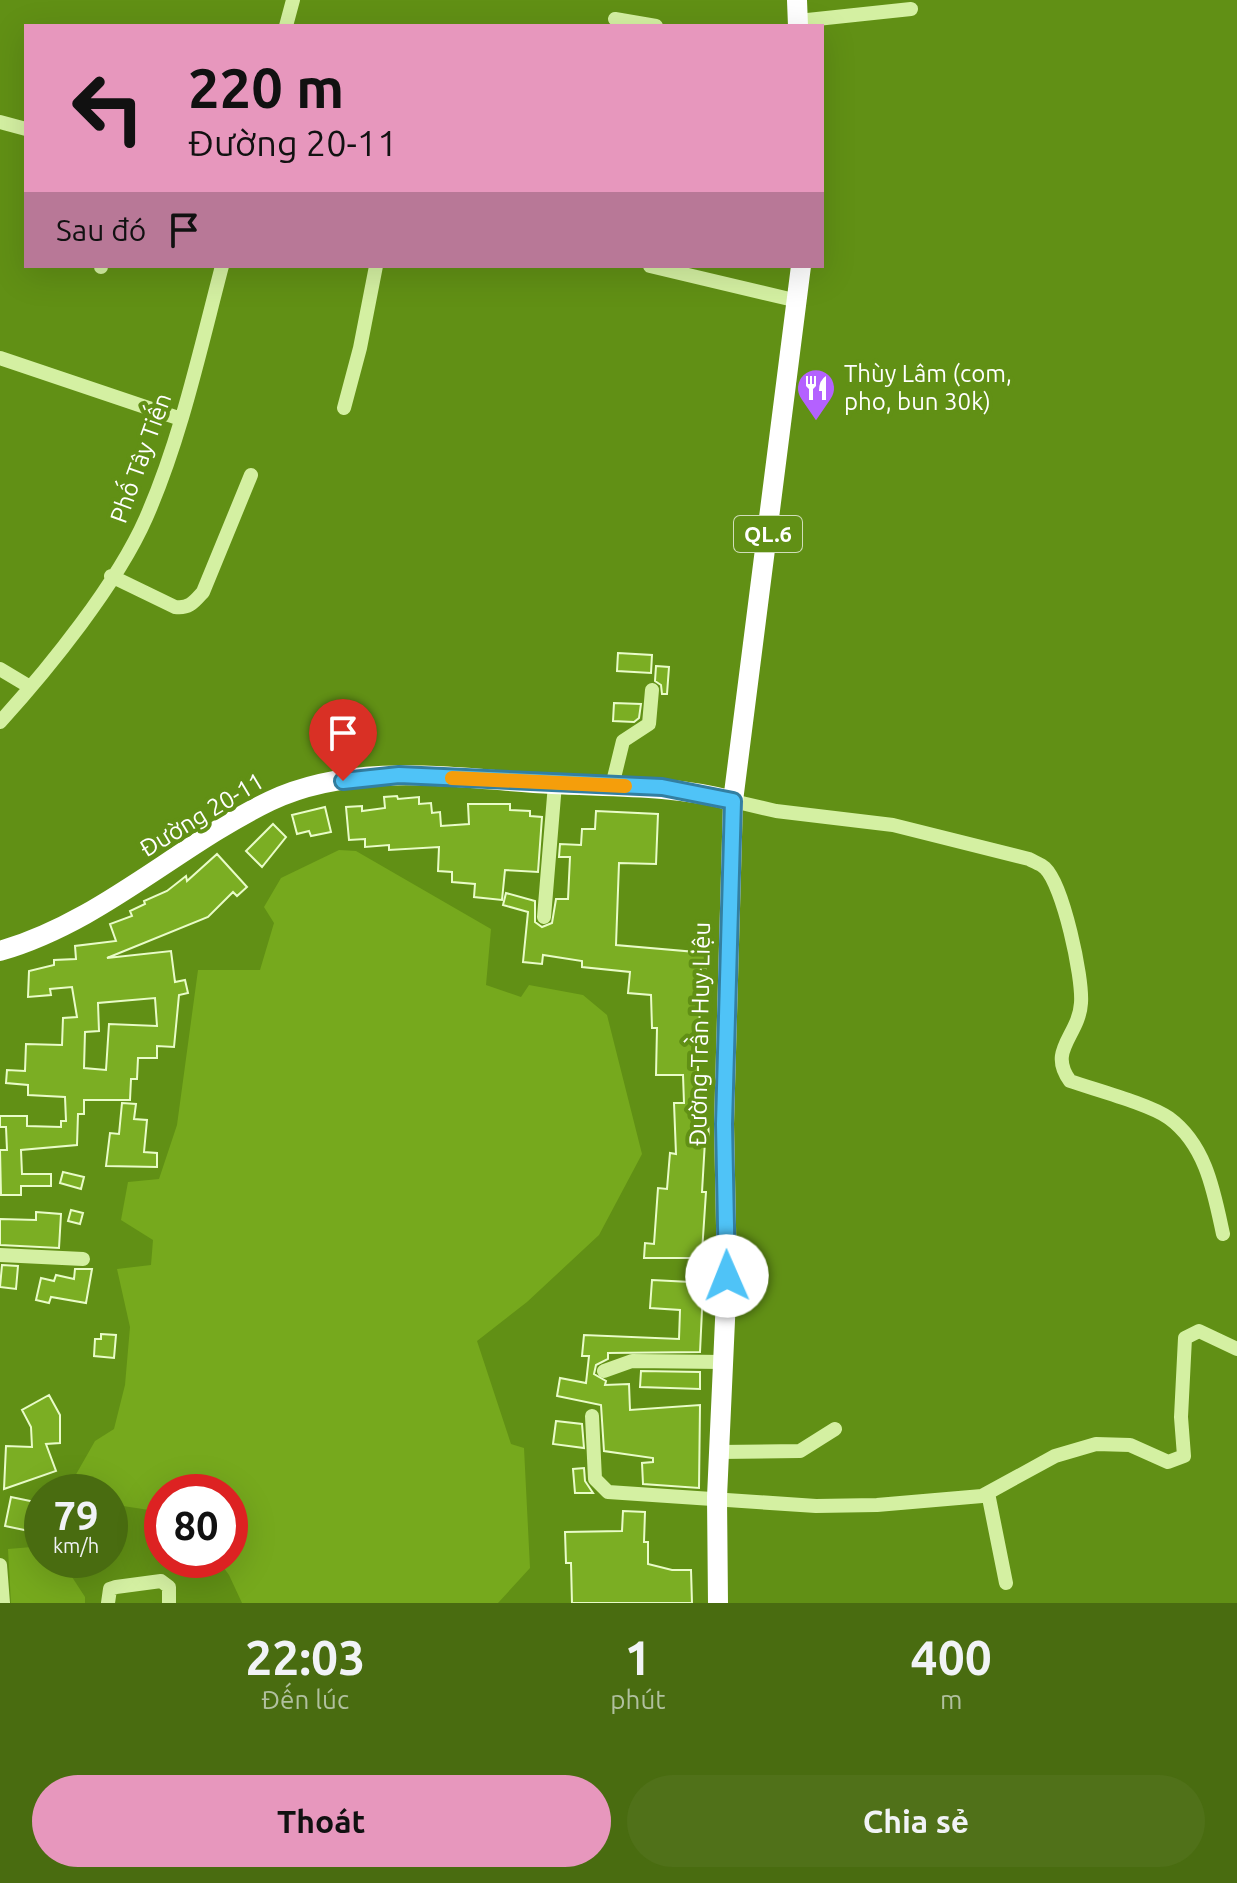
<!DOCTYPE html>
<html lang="vi">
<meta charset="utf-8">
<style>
body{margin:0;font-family:Ubuntu,sans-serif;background:#507119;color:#f1f3f6;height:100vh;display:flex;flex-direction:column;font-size:30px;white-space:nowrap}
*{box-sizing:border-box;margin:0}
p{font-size:26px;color:#b1c09f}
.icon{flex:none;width:44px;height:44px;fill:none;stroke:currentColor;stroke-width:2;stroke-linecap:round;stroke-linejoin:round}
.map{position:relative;height:1603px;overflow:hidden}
.details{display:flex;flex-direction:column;background:#496c10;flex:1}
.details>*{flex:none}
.top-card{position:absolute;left:24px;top:24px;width:800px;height:244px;border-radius:0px;box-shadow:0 8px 32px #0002;background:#e797bd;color:#111;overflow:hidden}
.speed{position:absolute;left:24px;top:1474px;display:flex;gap:16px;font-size:40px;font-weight:700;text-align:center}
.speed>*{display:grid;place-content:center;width:104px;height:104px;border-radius:50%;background:#496c10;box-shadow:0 8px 32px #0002;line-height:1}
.speed small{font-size:20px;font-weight:400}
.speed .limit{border:12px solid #d22;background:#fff;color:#111}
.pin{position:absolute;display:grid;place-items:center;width:68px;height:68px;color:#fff;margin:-82px -34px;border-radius:50% 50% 50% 0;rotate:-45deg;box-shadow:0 0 8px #0007}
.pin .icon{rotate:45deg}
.me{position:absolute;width:88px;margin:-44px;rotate:359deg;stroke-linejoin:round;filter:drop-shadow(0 0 6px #0008)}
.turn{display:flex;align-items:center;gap:28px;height:168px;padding:0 32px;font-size:36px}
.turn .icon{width:104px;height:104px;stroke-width:2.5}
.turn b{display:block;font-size:56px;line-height:68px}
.then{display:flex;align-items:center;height:76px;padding:0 32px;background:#0003;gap:16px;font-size:30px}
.eta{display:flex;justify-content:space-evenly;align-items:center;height:136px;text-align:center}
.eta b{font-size:48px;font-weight:700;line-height:56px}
.cta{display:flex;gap:16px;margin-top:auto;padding:16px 32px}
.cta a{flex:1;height:92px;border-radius:48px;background:#e797bd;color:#111;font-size:32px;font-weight:700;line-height:92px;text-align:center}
.cta a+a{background:#507119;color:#f1f3f6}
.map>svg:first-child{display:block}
.green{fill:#76a91d}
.building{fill:#7bae23;stroke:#e9fcc8;stroke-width:2;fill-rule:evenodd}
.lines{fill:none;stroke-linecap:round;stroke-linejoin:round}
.minor{stroke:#d4f0a2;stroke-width:14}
.highway{stroke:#fff;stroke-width:20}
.route-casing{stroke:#337fa1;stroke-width:20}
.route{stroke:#4fc3f7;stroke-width:14}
.slow{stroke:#f59e0b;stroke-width:14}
.labels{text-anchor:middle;stroke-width:8;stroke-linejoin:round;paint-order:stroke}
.shield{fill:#619015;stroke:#d0deb9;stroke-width:2}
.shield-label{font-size:22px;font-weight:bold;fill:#fff}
.poi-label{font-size:24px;fill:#fff;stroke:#619015;text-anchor:start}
.street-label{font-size:24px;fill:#fff;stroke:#619015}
</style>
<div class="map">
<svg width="1237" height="1603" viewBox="0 0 1237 1603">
<rect width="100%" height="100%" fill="#619015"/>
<!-- green -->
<path class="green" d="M339,850L356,851L491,929L486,985L521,997L529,985L583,995L607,1015L642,1154L599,1235L527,1302L477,1341L511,1444L524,1448L530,1568L498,1603H242L229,1575L218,1560H230V1492H162V1512L110,1504V1492H66L95,1441L114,1429L125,1385L130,1327L117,1269L151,1265L153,1240L121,1220L128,1182L159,1179L177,1125L198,970H260L274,923L264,907L281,878Z
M32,1547L42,1549V1560H61L85,1597V1603H11L8,1549Z"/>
<!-- building -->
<path class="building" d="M618,653L652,655L651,673L617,671Z
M656,666L669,667L667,694H662L661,685L655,681Z
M614,703L641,704L639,718L634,722L613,721Z
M397,796L398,799L419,797V804L431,803L432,813L440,812L441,826L469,824L468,804H510V810L530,811V816L542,817L538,872L505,870L502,900L474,897L475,884L452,882V872L438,871L439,847L389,850V845L365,847V839L349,840L346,807L362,806V811L385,808L384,797Z
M325,807L331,832L311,836L309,831L297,834L292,815Z
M596,811L658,814L656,864L619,863L616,945L707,953L706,968L701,967L699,991L700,1036H705V1053H698V1095L699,1102H703L704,1119H708L709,1141H705L702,1192H706L702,1252H698V1258H644L645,1243L654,1244L658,1188L667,1189L670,1153L676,1154L674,1103H684L683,1075H656L657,1028H652L651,995L628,993L630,972L582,967V961L543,955L542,964L523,962L528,912L503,905L506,893L535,901V922L542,927L552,923L556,899H568L570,857H559L560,844L581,845L582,829H595Z
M273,824L286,837L262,867L246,851Z
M217,854L247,887L237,896L233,892L208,917L107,958L171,951L175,982L185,980L188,993L179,995L174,1047L157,1046V1058H138L137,1079H131L130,1100H84V1114H78L77,1145L21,1150L22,1174H51V1186H21V1195H1L0,1150H7L6,1127H0V1116H27V1126L61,1127V1121H66L65,1097L28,1095V1085L6,1083L7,1070L25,1071L26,1044L62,1045L63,1018L77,1017L72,987L50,989L51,995L28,997L29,971L54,965V960L76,959L75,946L116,941L110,924L132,916L130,911L145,904L144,901L167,891L186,876L187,881ZM155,998L157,1026L109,1024L106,1070L84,1068L85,1032L99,1031L98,1003Z
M122,1103L136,1104L134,1119L147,1120L144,1152L157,1153V1167L106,1166L110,1133L119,1134Z
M63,1172L84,1177L81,1189L60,1183Z
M71,1210L83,1213L80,1224L68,1221Z
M36,1212L61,1214L59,1248L0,1245V1219L36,1220Z
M2,1265L18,1266L16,1289L0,1287Z
M75,1269H92L86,1303L51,1297L49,1303L36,1300L41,1278L54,1281L56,1275L74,1279Z
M652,1280L690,1282L689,1288L703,1289L700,1352L608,1353V1359L596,1365L594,1374L606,1381L605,1385L629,1384L630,1410L700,1405L699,1488L643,1484L642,1463L653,1462V1458L604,1451L601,1405L557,1396L560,1378L586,1383L589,1356H582L584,1335L679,1339L680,1310L650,1308Z
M101,1334L116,1335L114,1358L94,1356L95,1339H101Z
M641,1371L700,1372V1389L640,1387Z
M49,1395L60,1415V1443L46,1444L56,1471L4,1489L6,1446L32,1447L31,1427L22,1410Z
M556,1421L582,1424L584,1448L553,1444Z
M584,1468L585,1481L593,1493H575L573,1469Z
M11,1497L40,1503L34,1532L5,1526Z
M623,1511L645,1512L644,1542H648V1564L672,1570H691L692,1603H572L571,1563H566L565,1532L622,1531Z"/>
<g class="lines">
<!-- minor -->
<path class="minor" d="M615,19L656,26
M798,21L911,9
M286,26L293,0
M0,122L26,129
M650,266L798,301
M101,267V266
M0,358L181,419
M344,408L360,348L376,266
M111,576L175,607C189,609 194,602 203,592L251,475
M0,669L30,687
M0,722C49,668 117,584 146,518C181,438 200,350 222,266
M612,786L623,741L649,724L652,690
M733,801L776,811L893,825L1029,859C1034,862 1041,864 1045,868C1063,885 1083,977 1081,1003C1079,1036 1047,1050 1070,1081C1096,1090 1149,1104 1169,1118C1206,1145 1214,1192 1223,1234
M544,917L555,784
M0,1255L83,1259
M604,1371L632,1361L723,1362
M592,1416L595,1479L608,1492L816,1506L877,1505L982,1496L1055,1456L1096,1444L1130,1445L1168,1462L1184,1456L1181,1417L1185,1338L1199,1331L1237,1349
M719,1452L800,1451L835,1429
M988,1493L1006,1583
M0,1565L3,1603
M108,1603L110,1589L116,1587L161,1581L169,1587V1603"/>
<!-- highway -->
<path class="highway" d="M797,0L798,26
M0,951C101,922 177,846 270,801C356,760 461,779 552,784C614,787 673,785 733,801
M718,1603L717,1497L727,1276L724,1124L733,801L801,266"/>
</g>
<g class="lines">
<!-- route casing -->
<g class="route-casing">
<path id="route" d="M343,781L399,775L662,787L733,801L724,1124L727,1276"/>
</g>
<!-- route -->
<use href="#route" class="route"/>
<!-- slow -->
<path class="slow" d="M452,778L625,786"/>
</g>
<!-- icons -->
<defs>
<g id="restaurant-pin" transform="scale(2)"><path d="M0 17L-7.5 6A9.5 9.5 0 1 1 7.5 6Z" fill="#b461ff" stroke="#619015"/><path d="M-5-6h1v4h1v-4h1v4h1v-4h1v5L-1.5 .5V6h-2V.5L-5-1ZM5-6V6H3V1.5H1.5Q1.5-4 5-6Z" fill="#fff"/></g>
</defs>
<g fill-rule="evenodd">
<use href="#restaurant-pin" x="816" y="388"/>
</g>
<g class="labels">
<!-- shield labels -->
<rect class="shield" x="734" y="516" width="68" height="36" rx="6"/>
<g class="shield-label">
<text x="768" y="542">QL.6</text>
</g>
<!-- poi labels -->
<g class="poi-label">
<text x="844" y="382">Thùy Lâm (com,<tspan x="844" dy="28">pho, bun 30k)</tspan></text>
</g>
<!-- street labels -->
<g class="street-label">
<text transform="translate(141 458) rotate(-70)" y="8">Phố Tây Tiến</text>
<text transform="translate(202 815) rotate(-31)" y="8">Đường 20-11</text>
<text transform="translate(700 1034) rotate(-89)" y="8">Đường Trần Huy Liệu</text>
</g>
</g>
</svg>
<div class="speed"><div>79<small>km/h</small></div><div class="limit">80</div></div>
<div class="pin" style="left:343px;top:781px;background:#d93025"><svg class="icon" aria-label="arrive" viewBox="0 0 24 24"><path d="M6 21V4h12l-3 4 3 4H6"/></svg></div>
<svg class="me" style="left:727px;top:1276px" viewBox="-20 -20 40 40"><circle r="19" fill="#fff"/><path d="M0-13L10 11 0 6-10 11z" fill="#4fc3f7"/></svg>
<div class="top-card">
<div class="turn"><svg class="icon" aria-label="left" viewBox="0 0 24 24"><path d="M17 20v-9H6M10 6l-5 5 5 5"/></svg><div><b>220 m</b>Đường 20-11</div></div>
<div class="then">Sau đó<svg class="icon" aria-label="arrive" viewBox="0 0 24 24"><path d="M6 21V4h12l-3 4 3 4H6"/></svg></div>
</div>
</div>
<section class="details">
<div class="eta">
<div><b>22:03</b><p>Đến lúc</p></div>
<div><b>1</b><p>phút</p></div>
<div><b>400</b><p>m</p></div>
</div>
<div class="cta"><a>Thoát</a><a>Chia sẻ</a></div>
</section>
